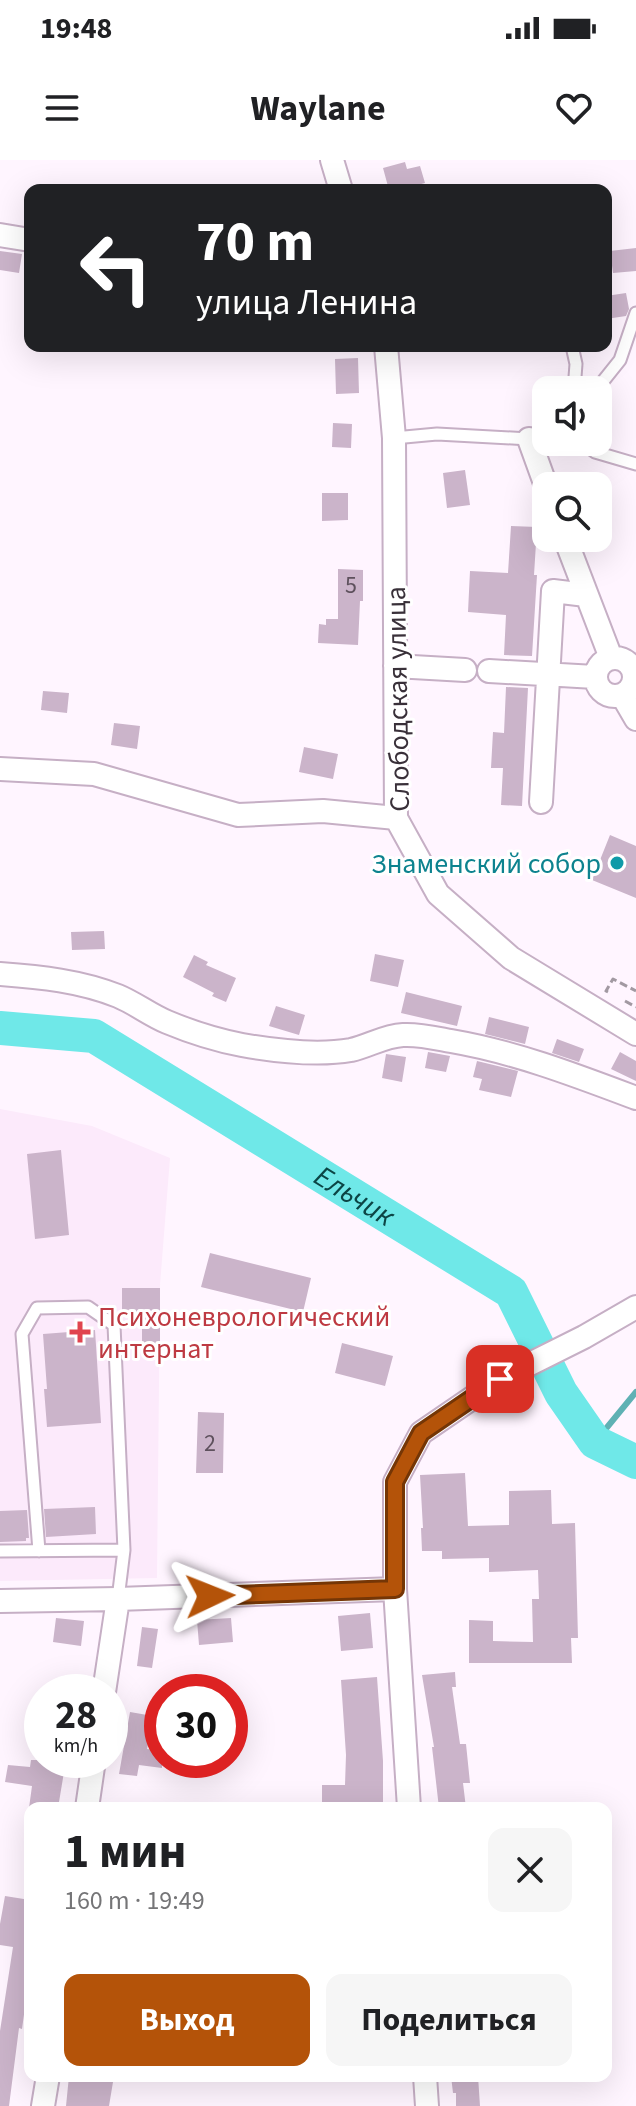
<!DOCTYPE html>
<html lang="ru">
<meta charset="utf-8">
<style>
body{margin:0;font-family:"Source Sans 3",sans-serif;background:#f6f6f6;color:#202124;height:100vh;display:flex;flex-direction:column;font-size:30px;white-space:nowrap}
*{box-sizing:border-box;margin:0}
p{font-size:26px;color:#757577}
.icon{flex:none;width:44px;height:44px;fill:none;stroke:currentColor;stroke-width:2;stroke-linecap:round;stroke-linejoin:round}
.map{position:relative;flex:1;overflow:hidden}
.side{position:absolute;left:24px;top:1642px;width:588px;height:280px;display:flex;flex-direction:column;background:#fff;border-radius:16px;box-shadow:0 8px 32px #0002}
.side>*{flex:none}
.top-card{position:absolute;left:24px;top:24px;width:588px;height:168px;border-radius:16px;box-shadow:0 8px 32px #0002;background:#202124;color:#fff;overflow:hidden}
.buttons{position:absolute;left:532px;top:216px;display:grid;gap:16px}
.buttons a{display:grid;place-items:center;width:80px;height:80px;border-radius:16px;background:#fff;box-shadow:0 8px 32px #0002;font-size:40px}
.speed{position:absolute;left:24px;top:1514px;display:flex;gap:16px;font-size:40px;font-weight:700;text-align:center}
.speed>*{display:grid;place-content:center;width:104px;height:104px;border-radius:50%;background:#fff;box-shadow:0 8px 32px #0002;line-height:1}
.speed small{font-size:20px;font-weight:400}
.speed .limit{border:12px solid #d22;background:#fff;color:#111}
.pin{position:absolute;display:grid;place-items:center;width:68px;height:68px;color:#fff;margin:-34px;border-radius:16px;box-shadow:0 4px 12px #0006}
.me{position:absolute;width:88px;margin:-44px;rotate:88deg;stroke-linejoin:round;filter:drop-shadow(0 0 6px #0008)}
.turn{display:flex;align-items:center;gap:28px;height:168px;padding:0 40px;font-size:36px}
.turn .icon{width:104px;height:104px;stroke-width:2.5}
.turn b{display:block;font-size:56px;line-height:68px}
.round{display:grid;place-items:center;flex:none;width:84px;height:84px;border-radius:16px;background:#f6f6f6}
.summary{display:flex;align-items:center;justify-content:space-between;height:136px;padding:0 40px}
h1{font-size:48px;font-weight:700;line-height:60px}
.primary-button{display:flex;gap:16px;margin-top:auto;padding:16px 40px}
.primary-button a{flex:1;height:92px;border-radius:16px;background:#b45309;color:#fff;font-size:32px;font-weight:700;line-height:92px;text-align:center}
.primary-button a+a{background:#f6f6f6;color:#202124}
.status{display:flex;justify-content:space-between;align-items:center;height:56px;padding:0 40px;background:#fff;direction:ltr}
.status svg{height:22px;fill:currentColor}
header{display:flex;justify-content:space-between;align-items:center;height:104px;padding:0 40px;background:#fff;font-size:36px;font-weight:700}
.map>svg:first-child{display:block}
.built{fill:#fceafb}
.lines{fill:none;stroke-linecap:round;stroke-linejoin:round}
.stream{stroke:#5fb1b4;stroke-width:6}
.river{stroke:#6fe8e8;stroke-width:34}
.building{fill:#cbb4ca}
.lane-casing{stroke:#c6afc5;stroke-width:15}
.street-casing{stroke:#c6afc5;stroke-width:26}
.path{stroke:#a299a2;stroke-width:3;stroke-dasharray:8 4;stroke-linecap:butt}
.lane{stroke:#fff;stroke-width:11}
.street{stroke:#fff;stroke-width:22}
.route-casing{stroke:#753606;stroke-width:20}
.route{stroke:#b45309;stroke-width:14}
.culture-dot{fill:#0f9aa8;stroke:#fff;stroke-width:3}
.health-dot{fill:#e0444e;stroke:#fff;stroke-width:3}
.labels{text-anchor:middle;stroke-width:6;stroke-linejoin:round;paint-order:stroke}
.number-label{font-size:24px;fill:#5e515d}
.street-label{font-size:28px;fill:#393039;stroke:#fff}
.culture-label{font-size:28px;fill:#0d838f;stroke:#fff;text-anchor:end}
.health-label{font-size:28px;fill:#be3a42;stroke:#fff;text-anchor:start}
.water-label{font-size:30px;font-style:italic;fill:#0c4545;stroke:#fff}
</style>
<div class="status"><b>19:48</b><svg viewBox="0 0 49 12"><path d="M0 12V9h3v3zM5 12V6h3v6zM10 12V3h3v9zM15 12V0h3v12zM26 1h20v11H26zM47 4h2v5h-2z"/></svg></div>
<header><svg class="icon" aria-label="menu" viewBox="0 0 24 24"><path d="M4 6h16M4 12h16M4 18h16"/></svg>Waylane<svg class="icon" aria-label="heart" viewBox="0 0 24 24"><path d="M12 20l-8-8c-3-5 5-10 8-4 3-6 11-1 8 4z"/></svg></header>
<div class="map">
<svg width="636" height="1946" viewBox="0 0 636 1946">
<rect width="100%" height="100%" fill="#fff5ff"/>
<!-- built -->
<path class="built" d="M0,949L92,966L170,998L160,1125L157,1418L0,1421Z"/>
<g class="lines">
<!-- stream -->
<path class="stream" d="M595,1282L636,1232"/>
<!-- river -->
<path class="river" id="s1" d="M0,868L94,876L511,1132L561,1233L595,1282L636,1302"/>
</g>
<!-- building -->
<path class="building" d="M405,2L407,9L420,6L425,23L399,30H389L383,8Z
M636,88V111L613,113L610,91Z
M0,91L22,94L19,113L0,110Z
M626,133L629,149L626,156L606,159V136Z
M358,198L359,233L336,234L335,199Z
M333,263L352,264L351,288L332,287Z
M465,310L470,345L447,348L443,313Z
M322,333H348V360L322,361Z
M511,366L537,367L534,415H537L532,496L504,495L506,455L468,452L470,411L508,413Z
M338,409L363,410V441H360L358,485L318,483L319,464L326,465V459H338Z
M506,527L528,528L522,646L501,645L503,608H491L493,572L504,573Z
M43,531L69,533L67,553L41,550Z
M114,563L140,566L137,589L111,585Z
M304,587L338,594L333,619L299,612Z
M610,675L636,686V738L592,720Z
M104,771L105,789L72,790L71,772Z
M375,794L404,800L398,827L370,821Z
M194,795L208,802L206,805L236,818L226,842L212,836L214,833L183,817Z
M406,832L462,846L457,866L401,853Z
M276,846L305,855L299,875L269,866Z
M489,857L529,867L525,884L485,874Z
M557,879L584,889L579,902L552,893Z
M428,892L450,896L446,912L425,908Z
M620,892L636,901V921L611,909Z
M386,894L406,897L402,922L382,918Z
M477,901L518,911L511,937L479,930L482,919L473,917Z
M61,990L69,1075L35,1079L27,994Z
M210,1093L311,1118L303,1152L201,1127Z
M122,1128H160V1187H142V1156H122Z
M95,1170L101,1263L47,1267L44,1229H47L43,1174Z
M342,1183L393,1196L385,1226L335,1213Z
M198,1252L224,1253L223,1313H196Z
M465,1313L468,1366L509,1365V1331L551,1330L552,1364L575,1363L578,1478H571L572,1503H469V1460L493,1461V1481L533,1482L532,1439H539L538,1410L489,1412V1398L442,1399V1391H422L421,1368H423L420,1315Z
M95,1347L96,1374L46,1377L44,1349Z
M27,1350L29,1378H26V1381L0,1382V1351Z
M370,1453L373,1488L341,1491L338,1456Z
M56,1458L84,1461L81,1486L53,1482Z
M231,1458L233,1482L199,1485L197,1460Z
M142,1467L158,1469L152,1508L137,1506Z
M455,1512L456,1527H452L460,1584H466L470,1623H463L466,1648H439L432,1587H434L422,1515Z
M377,1517L383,1601V1648H322V1625H345L346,1595L341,1520Z
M130,1552L153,1556L147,1589L162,1591V1608L139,1605L137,1616L119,1614Z
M31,1600H66L58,1648H29L32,1626L5,1622L8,1605L30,1607Z
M5,1736L30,1740V1811L22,1869L19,1868L9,1946H0V1871L13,1787L0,1785V1764Z
M69,1916H114L109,1946H66Z
M451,1916H478L480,1946H456V1933H453Z"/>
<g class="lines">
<!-- lane casing -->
<g class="lane-casing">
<path id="lane" d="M572,186L576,204L574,230
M596,230L620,200L636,153
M394,278L437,274L529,279L546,275
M581,282L595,292L636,304
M0,1391L124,1390
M39,1391L22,1174L37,1148L88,1147L114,1165L124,1390L118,1439"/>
</g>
<!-- street casing -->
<g class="street-casing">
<path id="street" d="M332,0L341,30
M0,75L30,80
M386,186L394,278L396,658L438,734L511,798L636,874
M529,279L546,326
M565,378L611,498
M596 517a19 19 0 1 1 38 0a19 19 0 1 1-38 0Z
M395,506L465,510
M489,511L595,517
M622,535L636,559
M0,609L94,614L238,655L323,651L396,658
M541,642L553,431L586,435
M0,814C41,817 80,821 118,836C135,843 150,855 167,862C191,872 216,880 242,885C276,891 317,896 351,890C369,886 384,876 403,875C419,874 435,878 451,881C515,892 575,915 636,938
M0,1441L118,1439L395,1429
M104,1532L118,1439
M87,1648L94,1600
M409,1648L395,1429V1322L421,1273L500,1219L584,1177L636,1147
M425,1916L427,1946
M43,1946L48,1916"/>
</g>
<!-- path -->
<path class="path" d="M608,832L606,831L613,819L636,831
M625,841L636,847"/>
<!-- lane -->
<use href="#lane" class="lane"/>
<!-- street -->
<use href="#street" class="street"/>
</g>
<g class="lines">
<!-- route casing -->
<g class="route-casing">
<path id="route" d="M210,1436L395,1429V1322L421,1273L500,1219"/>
</g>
<!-- route -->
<use href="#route" class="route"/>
</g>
<!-- markers -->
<circle class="culture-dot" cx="617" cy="703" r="8"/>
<path class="health-dot" d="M76 1160h8v8h8v8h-8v8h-8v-8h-8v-8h8z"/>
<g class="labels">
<!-- number labels -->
<g class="number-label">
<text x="351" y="433">5</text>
<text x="210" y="1291">2</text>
</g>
<!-- street labels -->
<g class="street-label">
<text transform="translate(397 539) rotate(-91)" y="10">Слободская улица</text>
</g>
<!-- culture labels -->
<g class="culture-label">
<text x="601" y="713">Знаменский собор</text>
</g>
<!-- health labels -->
<g class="health-label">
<text x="98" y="1166">Психоневрологический<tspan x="98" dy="32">интернат</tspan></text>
</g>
<!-- water labels -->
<g class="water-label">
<text dy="10" stroke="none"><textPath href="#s1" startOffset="400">Ельчик</textPath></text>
</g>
</g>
</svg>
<div class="buttons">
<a><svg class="icon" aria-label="sound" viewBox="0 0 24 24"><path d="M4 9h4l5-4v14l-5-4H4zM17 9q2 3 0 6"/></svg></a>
<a><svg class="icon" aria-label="search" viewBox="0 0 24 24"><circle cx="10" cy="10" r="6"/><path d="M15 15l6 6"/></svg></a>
</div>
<div class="speed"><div>28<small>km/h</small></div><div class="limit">30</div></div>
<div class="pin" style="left:500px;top:1219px;background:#d93025"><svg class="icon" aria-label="arrive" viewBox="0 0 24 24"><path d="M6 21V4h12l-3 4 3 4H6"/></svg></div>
<svg class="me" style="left:210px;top:1436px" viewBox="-20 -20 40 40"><path d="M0-17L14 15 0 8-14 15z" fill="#b45309" stroke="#fff" stroke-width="4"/></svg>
<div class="top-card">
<div class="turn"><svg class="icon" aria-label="left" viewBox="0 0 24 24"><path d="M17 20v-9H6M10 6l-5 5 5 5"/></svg><div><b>70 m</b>улица Ленина</div></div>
</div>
<section class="side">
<div class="summary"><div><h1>1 мин</h1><p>160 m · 19:49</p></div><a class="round"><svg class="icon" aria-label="close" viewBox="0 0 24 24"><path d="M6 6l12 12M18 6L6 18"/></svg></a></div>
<div class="primary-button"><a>Выход</a><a>Поделиться</a></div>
</section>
</div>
